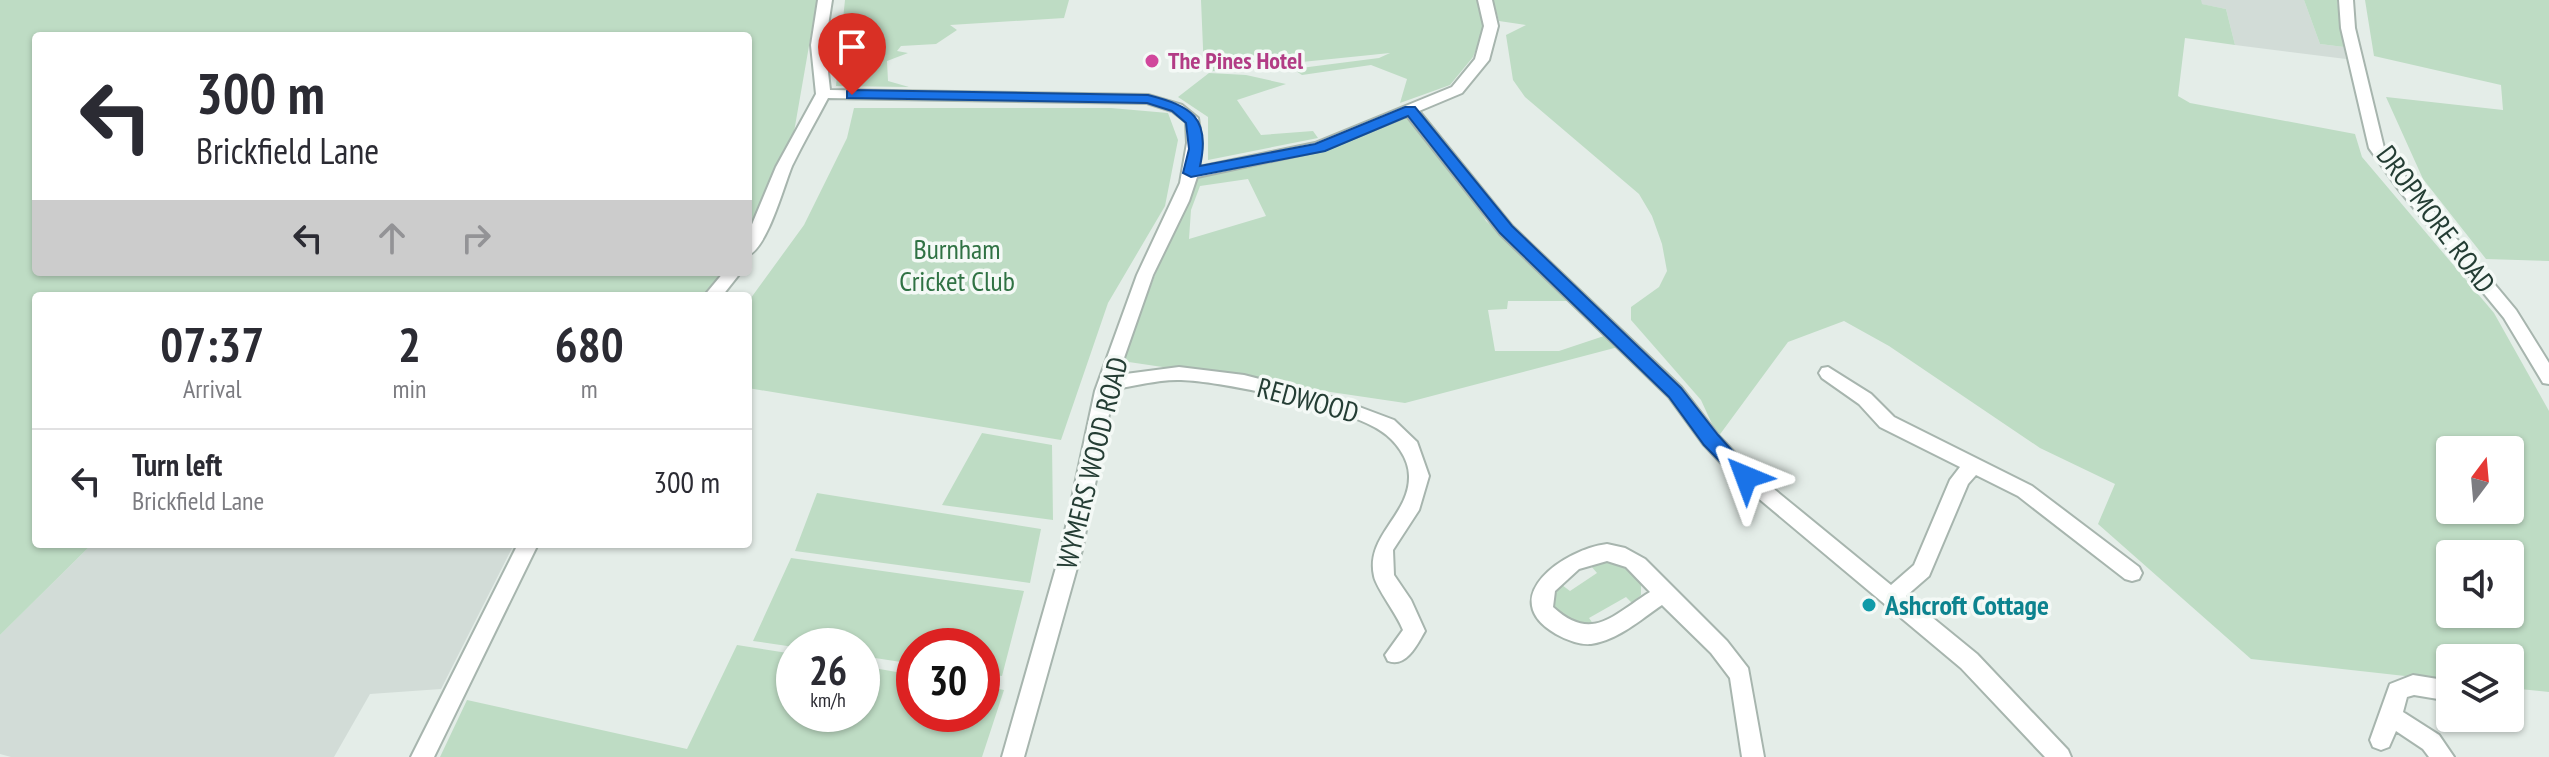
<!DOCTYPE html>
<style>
body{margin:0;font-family:"PT Sans Narrow",sans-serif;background:#f2f2f3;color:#2b2b33;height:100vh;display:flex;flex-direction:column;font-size:30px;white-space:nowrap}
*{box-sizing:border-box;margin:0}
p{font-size:26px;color:#7c7c81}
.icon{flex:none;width:44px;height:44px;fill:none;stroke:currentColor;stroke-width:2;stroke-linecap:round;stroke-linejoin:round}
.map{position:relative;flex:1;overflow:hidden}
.side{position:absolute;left:32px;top:292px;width:720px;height:256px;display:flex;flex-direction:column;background:#fff;border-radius:8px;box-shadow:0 2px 6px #0004}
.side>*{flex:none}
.top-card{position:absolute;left:32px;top:32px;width:720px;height:244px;border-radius:8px;box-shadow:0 2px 6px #0004;background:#fff;color:#2b2b33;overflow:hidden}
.needle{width:52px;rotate:16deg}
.controls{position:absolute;left:2436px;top:436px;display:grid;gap:16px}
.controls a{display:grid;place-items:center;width:88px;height:88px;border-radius:8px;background:#fff;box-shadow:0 2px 6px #0004;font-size:40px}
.speed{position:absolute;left:776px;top:628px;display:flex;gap:16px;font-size:40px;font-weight:700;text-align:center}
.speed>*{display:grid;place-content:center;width:104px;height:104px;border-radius:50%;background:#fff;box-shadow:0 2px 6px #0004;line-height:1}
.speed small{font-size:20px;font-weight:400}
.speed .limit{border:12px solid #d22;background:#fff;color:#111}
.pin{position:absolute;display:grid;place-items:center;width:68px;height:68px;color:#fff;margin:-82px -34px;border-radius:50% 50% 50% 0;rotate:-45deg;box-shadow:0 0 8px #0007}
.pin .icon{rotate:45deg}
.me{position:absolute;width:88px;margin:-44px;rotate:316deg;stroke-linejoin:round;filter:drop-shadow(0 0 6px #0008)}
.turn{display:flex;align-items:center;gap:28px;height:168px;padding:0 32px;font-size:36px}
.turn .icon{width:104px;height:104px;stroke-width:2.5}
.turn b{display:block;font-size:56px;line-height:68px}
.lanes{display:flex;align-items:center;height:76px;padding:0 32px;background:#0003;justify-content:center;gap:40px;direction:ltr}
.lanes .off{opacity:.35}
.eta{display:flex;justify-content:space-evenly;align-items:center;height:136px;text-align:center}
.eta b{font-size:48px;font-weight:800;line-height:56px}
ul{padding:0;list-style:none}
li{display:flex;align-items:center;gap:24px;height:104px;padding:0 32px;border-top:2px solid #e1e1e2}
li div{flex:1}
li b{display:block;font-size:30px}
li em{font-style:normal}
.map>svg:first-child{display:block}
.built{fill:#d2dcd7}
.green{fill:#bedcc4;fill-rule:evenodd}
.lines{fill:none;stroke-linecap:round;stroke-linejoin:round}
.minor-casing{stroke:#a7b5ae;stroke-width:4}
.minor{fill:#fff;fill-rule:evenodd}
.route{fill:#1a73e8;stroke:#114b97;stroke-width:2}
.hotel-dot{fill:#d1479c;stroke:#f4f9f6;stroke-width:3}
.culture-dot{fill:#0f9aa8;stroke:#f4f9f6;stroke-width:3}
.labels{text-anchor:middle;stroke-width:7;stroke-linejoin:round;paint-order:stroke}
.far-hotel-label{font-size:24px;font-weight:bold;fill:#b23c85;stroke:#f4f9f6;text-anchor:start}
.street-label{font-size:28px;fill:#243d34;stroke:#f4f9f6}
.park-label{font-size:28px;fill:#307244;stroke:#f4f9f6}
.culture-label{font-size:28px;font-weight:bold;fill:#0d838f;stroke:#f4f9f6;text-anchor:start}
</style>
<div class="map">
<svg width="2549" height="757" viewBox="0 0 2549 757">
<rect width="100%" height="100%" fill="#e4ede8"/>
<!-- built -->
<path class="built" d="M2201,0H2304L2320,44L2344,47L2346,59L2235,45L2226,9L2201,4Z
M92,544H514L441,689L370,694L334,757H11L0,754V635Z"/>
<!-- green -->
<path class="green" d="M0,0H817L794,132L748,237V36H36V272H732L705,296H36V544H92L0,635Z
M845,0H1069L1064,18L950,25L957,30L936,44L901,46L897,51L908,53L887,61L888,81L909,87L836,86Z
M1201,0H1480L1485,26L1473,57L1450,85L1400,103L1407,79L1371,65L1302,75L1293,69L1379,58L1390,53L1204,72Z
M1493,0H2201L2202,4L2226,9L2235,45L2185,38L2178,96L2190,103L2355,134L2362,157L2494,313L2549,411V692L2510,688V658H2450V681L2251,659L2098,524L2115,484L2040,448L1889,346L1844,321L1788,342L1718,437L1701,400L1631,320V307L1659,287L1667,271L1662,244L1652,216L1639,194L1525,97L1513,80L1506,35L1526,25L1499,21ZM2450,450H2510V510H2450ZM2450,554H2510V614H2450Z
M2304,0H2337L2344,47L2320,44Z
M2365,0H2549V261L2486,259L2423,179L2386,97L2503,110L2501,85L2374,56Z
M1209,73L1246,75L1286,84L1237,100L1261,135L1313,131L1318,138L1208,160V117L1178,97Z
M854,108H1111L1168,113L1178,140L1165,206L1108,303L1061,440L748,388V302L804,225L847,138Z
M1409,113L1466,185L1486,221L1576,301H1508L1507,309L1488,310L1495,351H1559L1610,334L1622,346L1405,403L1122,361L1192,179L1322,149ZM1248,179L1266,216L1189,239L1191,210L1200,186Z
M982,433L1052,445L1053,520L942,505Z
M817,493L1041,529L1030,583L795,551Z
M791,558L1024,591L1002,676L982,673V646H914V664L862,656V646L794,647L753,641Z
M1603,560L1620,563L1641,584V595L1632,603L1626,597L1589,618L1594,625L1579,629L1564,621L1552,605L1554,591L1562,585L1570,591L1597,573L1591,566Z
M737,645L794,654V714H862V666L914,675V714H982V686L1004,690L982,757H440L467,700L687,749Z"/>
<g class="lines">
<!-- minor casing -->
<g class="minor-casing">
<path id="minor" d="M818,0H832L825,45L830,90L1148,95L1182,105L1198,118L1202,143L1199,167L1315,143L1452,87L1475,59L1484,26L1478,0H1492L1498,26L1489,60L1462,93L1419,111L1512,226L1681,387L1718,435L1753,472L1891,585L1914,565L1950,480L1960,467L1880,427L1859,404L1822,378L1819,373L1822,368L1828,367L1871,394L1894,417L2032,486L2139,567L2142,573L2139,579L2132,581L2125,579L2018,496L1976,475L1968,484L1929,576L1906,596L1977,654L2068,750L2071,757H2045L1961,668L1739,482L1704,445L1669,397L1500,234L1407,116L1324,150L1197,177L1189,201L1153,275L1118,375L1179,367L1244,375L1338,399L1394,420L1417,442L1429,476L1419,510L1393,550L1394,575L1411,600L1425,631C1417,645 1406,668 1388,661L1385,655L1403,630C1397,614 1376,588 1374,576C1365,536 1410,515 1409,476C1409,458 1395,440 1381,431C1348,408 1222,381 1181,380C1159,379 1135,386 1114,389L1082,550L1024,757H1002L1061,550L1095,391L1137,275L1180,183L1187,143L1186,122L1172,111L1147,103L828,98C816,121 803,143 792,166C784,185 767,249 748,255V234L776,167L816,94L811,45Z
M2339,0H2353L2355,28L2384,148L2411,184L2516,310L2549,363V384L2543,383L2504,318L2399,190L2369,148L2341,28Z
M724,272H741L722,296H704Z
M518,544H538L434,757H411Z
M1607,544L1625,548L1645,559L1727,641L1748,668L1764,757H1742L1730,678L1711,653L1662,605C1640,620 1618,640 1591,644C1579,645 1567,640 1556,634C1494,598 1565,549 1607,544ZM1607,561L1626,567L1650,592C1613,615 1592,643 1553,607L1555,591L1579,569Z
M2413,675L2450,681V701L2414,695L2407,697L2403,712L2439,735L2454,757H2429L2423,749L2396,731L2389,747L2381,750L2373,747L2370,740L2390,684Z"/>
</g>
<!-- minor -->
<use href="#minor" class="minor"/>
</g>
<!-- route -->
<path class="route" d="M852,90L1148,95C1191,106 1211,117 1200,166L1315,144L1405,107H1415L1512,226L1681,388L1718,435L1756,477L1753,482H1740L1704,445L1669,397L1500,233L1408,116L1325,151L1191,177L1183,173L1189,149L1186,123L1172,111L1147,103L847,98V91Z"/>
<!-- markers -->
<circle class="hotel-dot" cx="1152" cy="61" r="8"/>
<circle class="culture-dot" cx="1869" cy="605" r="8"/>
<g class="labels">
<!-- far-hotel labels -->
<g class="far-hotel-label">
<text x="1168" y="69">The Pines Hotel</text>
</g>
<!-- street labels -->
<g class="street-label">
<text transform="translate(2436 219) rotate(53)" y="10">DROPMORE ROAD</text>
<text transform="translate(1308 400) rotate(15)" y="10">REDWOOD</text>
<text transform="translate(1092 463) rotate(-76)" y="10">WYMERS WOOD ROAD</text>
</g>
<!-- park labels -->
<g class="park-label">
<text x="957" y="259">Burnham<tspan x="957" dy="32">Cricket Club</tspan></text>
</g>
<!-- culture labels -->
<g class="culture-label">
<text x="1885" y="615">Ashcroft Cottage</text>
</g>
</g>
</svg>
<div class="controls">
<a><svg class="needle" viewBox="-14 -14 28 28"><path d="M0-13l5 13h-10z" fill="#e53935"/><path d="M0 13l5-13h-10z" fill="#7c7c81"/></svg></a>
<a><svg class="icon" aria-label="sound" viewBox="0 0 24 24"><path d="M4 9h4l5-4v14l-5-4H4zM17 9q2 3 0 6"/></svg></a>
<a><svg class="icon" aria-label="layers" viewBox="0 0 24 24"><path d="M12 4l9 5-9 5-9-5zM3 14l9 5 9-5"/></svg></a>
</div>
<div class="speed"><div>26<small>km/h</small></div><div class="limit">30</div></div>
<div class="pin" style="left:852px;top:95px;background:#d93025"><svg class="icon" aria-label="arrive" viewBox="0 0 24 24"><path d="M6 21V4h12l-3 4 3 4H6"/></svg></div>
<svg class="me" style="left:1746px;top:477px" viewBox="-20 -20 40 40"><path d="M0-17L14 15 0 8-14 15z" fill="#1a73e8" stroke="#fff" stroke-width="4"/></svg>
<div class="top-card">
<div class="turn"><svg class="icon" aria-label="left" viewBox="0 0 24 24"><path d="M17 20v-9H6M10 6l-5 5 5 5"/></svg><div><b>300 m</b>Brickfield Lane</div></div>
<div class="lanes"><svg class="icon" aria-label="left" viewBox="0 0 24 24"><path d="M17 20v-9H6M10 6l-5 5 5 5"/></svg><svg class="icon off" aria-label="ahead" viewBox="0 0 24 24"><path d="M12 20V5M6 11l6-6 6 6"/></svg><svg class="icon off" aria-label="right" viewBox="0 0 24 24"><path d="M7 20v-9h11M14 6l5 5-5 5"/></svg></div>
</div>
<section class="side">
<div class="eta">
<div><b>07:37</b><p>Arrival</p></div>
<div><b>2</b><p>min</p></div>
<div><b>680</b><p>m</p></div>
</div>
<ul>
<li><svg class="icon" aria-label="left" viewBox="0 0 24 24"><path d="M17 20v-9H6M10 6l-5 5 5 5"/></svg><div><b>Turn left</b><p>Brickfield Lane</p></div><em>300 m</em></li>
</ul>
</section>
</div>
